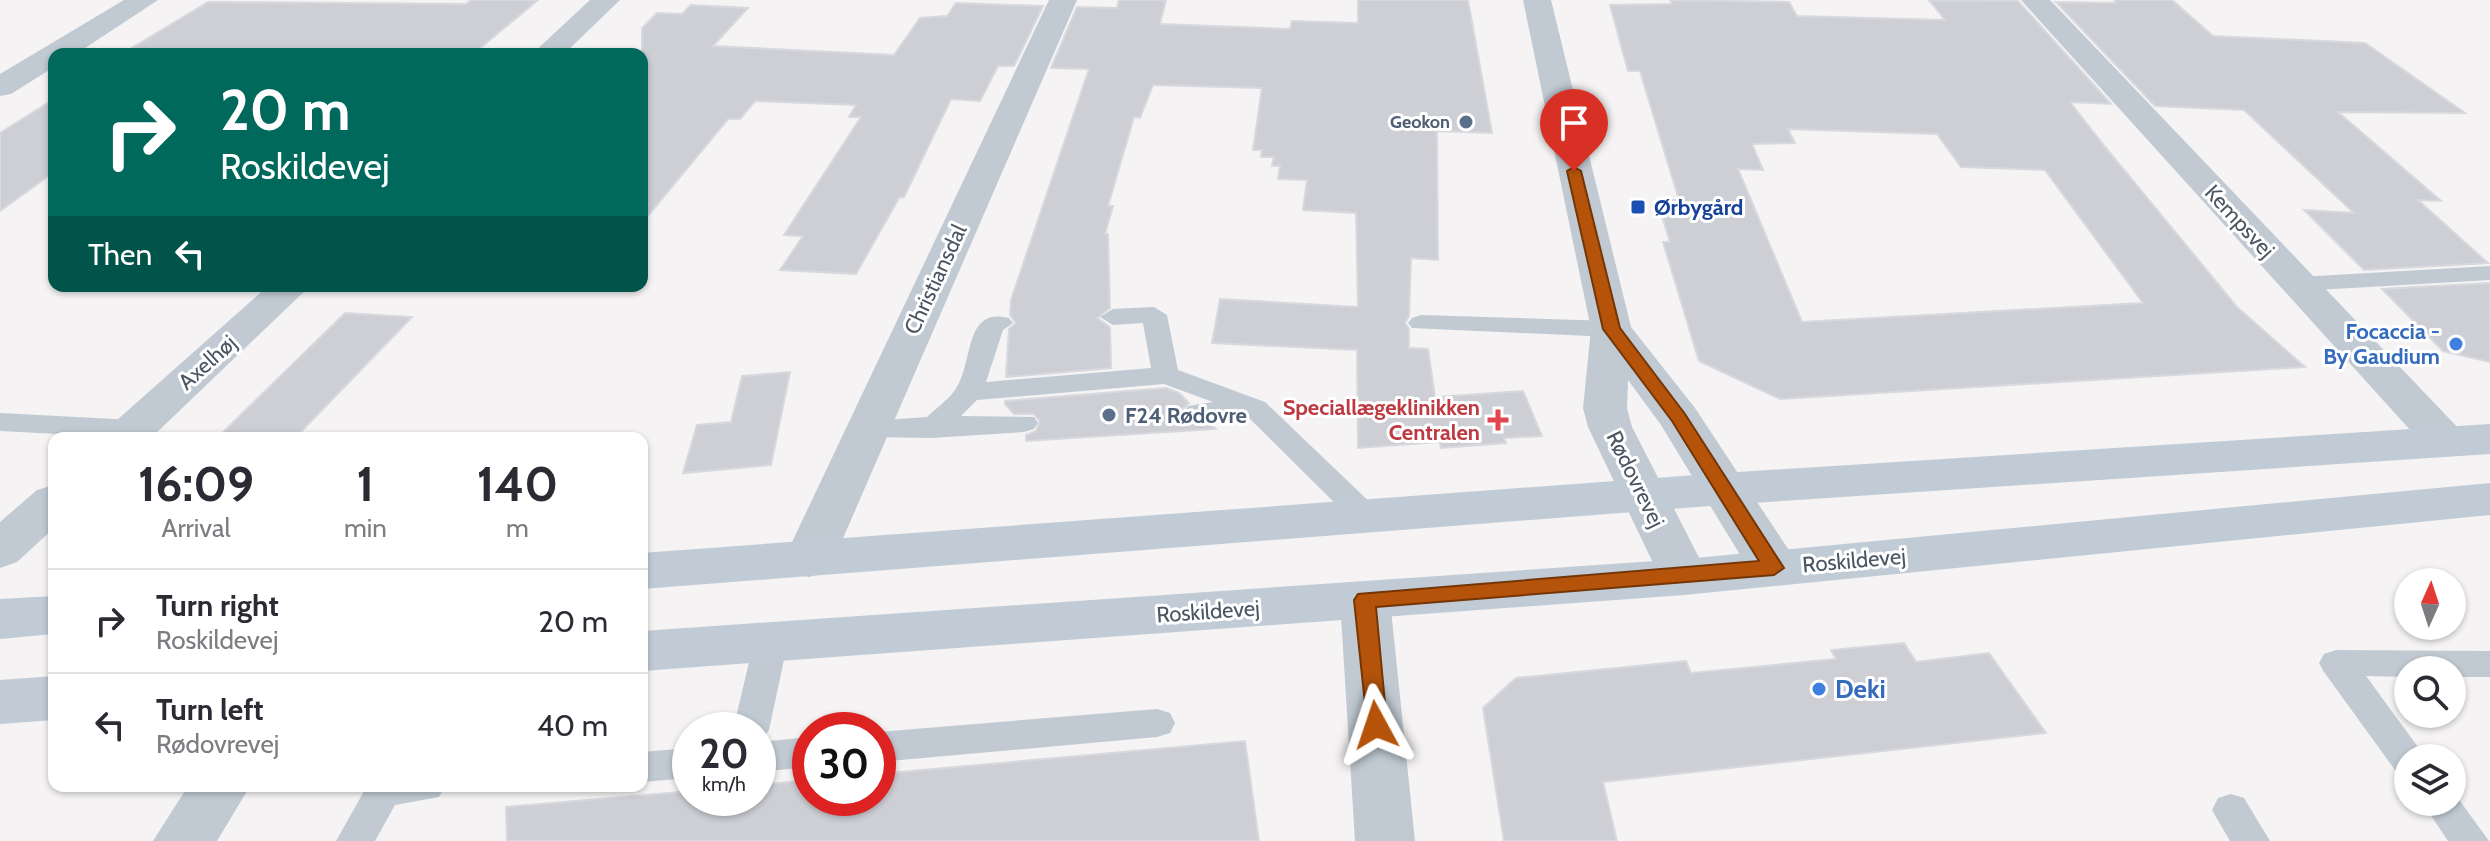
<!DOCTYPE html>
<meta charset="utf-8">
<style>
body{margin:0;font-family:Cabin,sans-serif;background:#f7f7f7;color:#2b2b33;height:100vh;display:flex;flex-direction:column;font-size:30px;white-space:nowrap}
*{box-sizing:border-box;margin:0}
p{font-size:26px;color:#7c7c81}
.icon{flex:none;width:44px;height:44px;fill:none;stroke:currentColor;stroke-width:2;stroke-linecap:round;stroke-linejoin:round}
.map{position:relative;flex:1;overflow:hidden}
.panel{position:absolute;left:48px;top:432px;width:600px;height:360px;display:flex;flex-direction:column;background:#fff;border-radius:16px;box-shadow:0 2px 6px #0004}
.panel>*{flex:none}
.guide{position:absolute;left:48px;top:48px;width:600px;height:244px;border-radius:16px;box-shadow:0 2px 6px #0004;background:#00695c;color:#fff;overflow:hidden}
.needle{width:52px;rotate:3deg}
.buttons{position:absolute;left:2394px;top:568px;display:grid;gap:16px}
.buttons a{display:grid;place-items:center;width:72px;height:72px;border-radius:50%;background:#fff;box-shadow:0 2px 6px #0004;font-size:40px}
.speed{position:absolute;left:672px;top:712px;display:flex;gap:16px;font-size:40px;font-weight:700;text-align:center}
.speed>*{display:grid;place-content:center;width:104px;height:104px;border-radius:50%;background:#fff;box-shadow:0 2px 6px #0004;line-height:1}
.speed small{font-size:20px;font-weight:400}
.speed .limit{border:12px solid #d22;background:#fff;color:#111}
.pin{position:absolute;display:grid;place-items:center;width:68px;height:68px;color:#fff;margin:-82px -34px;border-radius:50% 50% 50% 0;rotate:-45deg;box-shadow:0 0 8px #0007}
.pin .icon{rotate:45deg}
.me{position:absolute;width:88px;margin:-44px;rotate:355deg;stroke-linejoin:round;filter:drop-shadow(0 0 6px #0008)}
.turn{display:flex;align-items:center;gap:28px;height:168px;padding:0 40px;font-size:36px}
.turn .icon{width:104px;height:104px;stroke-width:2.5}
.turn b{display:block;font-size:56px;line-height:68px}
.then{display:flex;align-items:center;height:76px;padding:0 40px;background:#0003;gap:16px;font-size:30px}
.eta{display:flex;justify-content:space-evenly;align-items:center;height:136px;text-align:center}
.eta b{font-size:48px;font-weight:800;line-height:56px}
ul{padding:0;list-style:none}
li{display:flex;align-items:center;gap:24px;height:104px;padding:0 40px;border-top:2px solid #e1e1e2}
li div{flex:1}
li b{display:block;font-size:30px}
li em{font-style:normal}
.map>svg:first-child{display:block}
.building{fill:#cdcfd5;stroke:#d7d9de;stroke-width:2;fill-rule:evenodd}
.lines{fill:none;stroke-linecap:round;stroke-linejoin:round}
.service{fill:#c1cad2;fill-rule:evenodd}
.minor{fill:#c1cad2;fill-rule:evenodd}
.tertiary{fill:#c1cad2;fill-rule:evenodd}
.secondary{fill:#c1cbd6;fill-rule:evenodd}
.route{fill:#b45309;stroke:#753606;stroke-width:2}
.service-dot{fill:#5c6f8a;stroke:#fff;stroke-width:3}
.transit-dot{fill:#1a4fb4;stroke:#fff;stroke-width:3}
.shop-dot{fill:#3f7fe0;stroke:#fff;stroke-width:3}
.health-dot{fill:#e0444e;stroke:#fff;stroke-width:3}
.labels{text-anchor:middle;stroke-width:6;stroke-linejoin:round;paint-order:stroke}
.far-service-label{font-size:18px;font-weight:bold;fill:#4e5e75;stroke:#fff;text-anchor:end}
.transit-label{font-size:22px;font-weight:bold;fill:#164399;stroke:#fff;text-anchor:start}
.street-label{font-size:22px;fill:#4a5661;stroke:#fff}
.shop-label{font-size:22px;font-weight:bold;fill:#366cbe;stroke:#fff;text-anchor:end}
.health-label{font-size:22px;font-weight:bold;fill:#be3a42;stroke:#fff;text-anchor:end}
.service-label{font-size:22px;font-weight:bold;fill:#4e5e75;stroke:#fff;text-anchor:start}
.near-shop-label{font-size:26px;font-weight:bold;fill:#366cbe;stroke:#fff;text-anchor:start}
</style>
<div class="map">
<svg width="2490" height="841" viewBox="0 0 2490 841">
<rect width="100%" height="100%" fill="#f5f3f3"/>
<!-- building -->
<path class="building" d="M471,0H538L473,54H122L208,2L466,4Z
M1119,0H1166L1160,24L1290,29L1292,21L1358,23V0H1468L1492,133L1437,131L1438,260L1411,258L1409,316L1405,323L1409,329V348L1428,349L1435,397L1523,391L1542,436L1504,438L1506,443L1441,448L1440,442L1358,448L1357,350L1212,343L1220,299L1358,307L1356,213L1303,210L1307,180L1278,179L1280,166H1272L1274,157H1261L1262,150H1253L1262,88L1153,85L1140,118L1134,117L1108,206H1113L1105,234H1108L1110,308L1097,318L1110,327L1111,368L1006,377L1009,329L1016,323L1010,315L1011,300L1089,69L1051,68L1077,7L1117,8Z
M1670,0L1789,2L1797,16L1945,20L1929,0L2018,1L2111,104L2070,102L2106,148L2237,307L2305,367L1780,399L1699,361L1663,242H1670L1657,200H1679L1640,71H1628L1610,5L1672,4ZM1788,129L1937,134L1961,167L2045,170L2143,303L1802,322L1738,169L1763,170L1752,144L1795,143Z
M2114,0H2172L2213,36L2365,43L2465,113L2338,112L2441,201L2418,200L2488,263L2364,270L2304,210L2354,213L2244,110L2155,106L2056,2L2116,3Z
M956,3L1043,6L1014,66H998L980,101L951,99L904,197L899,198L856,274L780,270L803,236L784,235L861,117H849L856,105L755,101L740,119H728L642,223V28L657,13L682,14L691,5L748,8L713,46L894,55L920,18L947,16Z
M54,99V172L0,211V133Z
M2490,283V362L2443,351L2382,289Z
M345,313L412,317L295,438H217Z
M790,372L771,465L683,473L697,425L731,422L742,376Z
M1166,388L1179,393L1189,403L1182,410L1186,420L1207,421L1216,429L1026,441V435L1036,431L1040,421L1034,414H1014L1005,404V401Z
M1904,643L1916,662L1989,653L2046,733L1603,782L1617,841H1504L1483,708L1516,678L1686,661L1691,673L1836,659L1831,650Z
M1245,741L1259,841H507L506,807L690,791V798H758V785L810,780V798H878V774Z"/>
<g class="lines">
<!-- service -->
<path class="service" d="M2490,266V280L2299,291L2287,284L2299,277Z
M1154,307L1167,315L1178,370L1265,402L1377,509L1381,516L1377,523L1366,527L1355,523L1248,417L1188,418L1184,412L1188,406L1213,402L1164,384L977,400L961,416L1034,417L1038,423L1034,429L1024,432L931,438L867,437L857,434L853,428L857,422L927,417C936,408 948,400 955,390C974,364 963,306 1009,318L1013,323L1003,330L986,382L1151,368L1143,323L1113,325L1100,317L1113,309Z
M1421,315L1611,321L1624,329L1611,337L1412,328L1408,323L1412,318Z
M0,413L134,420L144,423L148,429L144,435L135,438L0,431Z
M771,628L783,632L788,641L769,730L760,742L810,737V767L758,772V730H733L754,641L759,632Z
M2336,650L2490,651V677H2452V670H2408V677L2366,676L2426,758H2408V774L2395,770L2324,672L2319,663L2324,654Z
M1157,709L1170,713L1175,723L1170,733L1157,737L878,762V732Z
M690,748V778L642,782V752Z
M367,786H445L439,797L395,805L375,841H336Z
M2452,790L2489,841H2448L2422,802H2452Z
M2231,794L2244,798L2270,841H2230L2212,810L2218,798Z"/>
<!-- minor -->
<path class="minor" d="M124,0H158L76,54H54V67L11,94L0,96V74Z
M590,0H620L564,54H532Z
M1049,0H1077L834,559L826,572L809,577L792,572L784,559Z
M2021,0H2050L2462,432L2468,442L2462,452L2446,457L2430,452Z
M268,286H310L151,438H102L108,428Z
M54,485V528L17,562L0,568V522L37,490Z
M1365,581L1383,587L1390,600L1415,841H1355L1340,600L1347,587Z
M188,786H250L217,841H153Z"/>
<!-- tertiary -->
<path class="tertiary" d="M1523,0H1551L1631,327L1695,408L1792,555L1799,568L1792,581L1774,586L1756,581L1661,425L1628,380L1627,408L1632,427L1709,577L1702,590L1684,595L1666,590L1588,427L1583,408L1591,329Z"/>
<!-- secondary -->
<path class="secondary" d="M2490,424V454L1723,505L642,589V553L1723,473Z
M2490,483V515L1684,595L642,671V631L1684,559Z
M54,596V634L0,639V599Z
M54,676V720L0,724V680Z"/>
</g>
<!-- route -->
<path class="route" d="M1574,167L1581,171L1620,328L1685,414L1784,568L1774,575L1376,607L1387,725L1384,732H1368L1354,600L1358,594L1759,561L1672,421L1603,329L1567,171Z"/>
<!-- markers -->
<g class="service-dot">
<circle cx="1466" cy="122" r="8"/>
<circle cx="1109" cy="415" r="8"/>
</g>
<rect class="transit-dot" x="1630" y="199" width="16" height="16" rx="4"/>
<g class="shop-dot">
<circle cx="2456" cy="344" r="8"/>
<circle cx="1819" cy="689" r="8"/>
</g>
<path class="health-dot" d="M1494 408h8v8h8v8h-8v8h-8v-8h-8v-8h8z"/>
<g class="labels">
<!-- far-service labels -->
<g class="far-service-label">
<text x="1450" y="128">Geokon</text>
</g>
<!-- transit labels -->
<g class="transit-label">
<text x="1654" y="215">Ørbygård</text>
</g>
<!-- street labels -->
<g class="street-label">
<text transform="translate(2240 221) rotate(47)" y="8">Kempsvej</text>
<text transform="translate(935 279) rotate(-65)" y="8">Christiansdal</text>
<text transform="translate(207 362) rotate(-42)" y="8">Axelhøj</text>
<text transform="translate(1636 479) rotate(64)" y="8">Rødovrevej</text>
<text transform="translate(1854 560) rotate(-5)" y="8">Roskildevej</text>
<text transform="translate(1208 611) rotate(-4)" y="8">Roskildevej</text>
</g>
<!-- shop labels -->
<g class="shop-label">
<text x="2440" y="339">Focaccia -<tspan x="2440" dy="25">By Gaudium</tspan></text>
</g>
<!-- health labels -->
<g class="health-label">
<text x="1480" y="415">Speciallægeklinikken<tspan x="1480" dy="25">Centralen</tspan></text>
</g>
<!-- service labels -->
<g class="service-label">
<text x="1125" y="423">F24 Rødovre</text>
</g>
<!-- near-shop labels -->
<g class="near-shop-label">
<text x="1835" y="698">Deki</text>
</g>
</g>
</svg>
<div class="buttons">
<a><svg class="needle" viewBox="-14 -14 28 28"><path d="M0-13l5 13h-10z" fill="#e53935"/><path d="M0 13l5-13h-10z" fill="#7c7c81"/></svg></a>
<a><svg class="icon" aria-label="search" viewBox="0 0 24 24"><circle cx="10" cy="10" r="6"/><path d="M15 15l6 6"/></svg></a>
<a><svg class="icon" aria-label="layers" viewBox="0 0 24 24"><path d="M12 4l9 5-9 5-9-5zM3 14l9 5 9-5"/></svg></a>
</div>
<div class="speed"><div>20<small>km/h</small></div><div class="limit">30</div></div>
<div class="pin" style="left:1574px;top:171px;background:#d93025"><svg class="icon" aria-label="arrive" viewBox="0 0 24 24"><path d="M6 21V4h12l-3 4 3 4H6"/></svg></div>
<svg class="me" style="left:1376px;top:725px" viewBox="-20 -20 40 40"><path d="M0-17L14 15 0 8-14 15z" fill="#b45309" stroke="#fff" stroke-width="4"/></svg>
<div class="guide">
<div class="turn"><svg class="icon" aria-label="right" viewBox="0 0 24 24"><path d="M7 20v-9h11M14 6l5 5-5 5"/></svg><div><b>20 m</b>Roskildevej</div></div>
<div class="then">Then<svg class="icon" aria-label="left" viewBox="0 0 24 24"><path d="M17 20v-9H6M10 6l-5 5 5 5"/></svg></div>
</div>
<section class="panel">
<div class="eta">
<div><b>16:09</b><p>Arrival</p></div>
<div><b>1</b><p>min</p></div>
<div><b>140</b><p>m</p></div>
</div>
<ul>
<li><svg class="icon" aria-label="right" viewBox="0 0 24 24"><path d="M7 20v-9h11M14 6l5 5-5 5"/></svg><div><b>Turn right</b><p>Roskildevej</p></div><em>20 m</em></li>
<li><svg class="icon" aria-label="left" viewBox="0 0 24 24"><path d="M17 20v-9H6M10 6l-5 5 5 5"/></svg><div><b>Turn left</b><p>Rødovrevej</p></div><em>40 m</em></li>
</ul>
</section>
</div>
